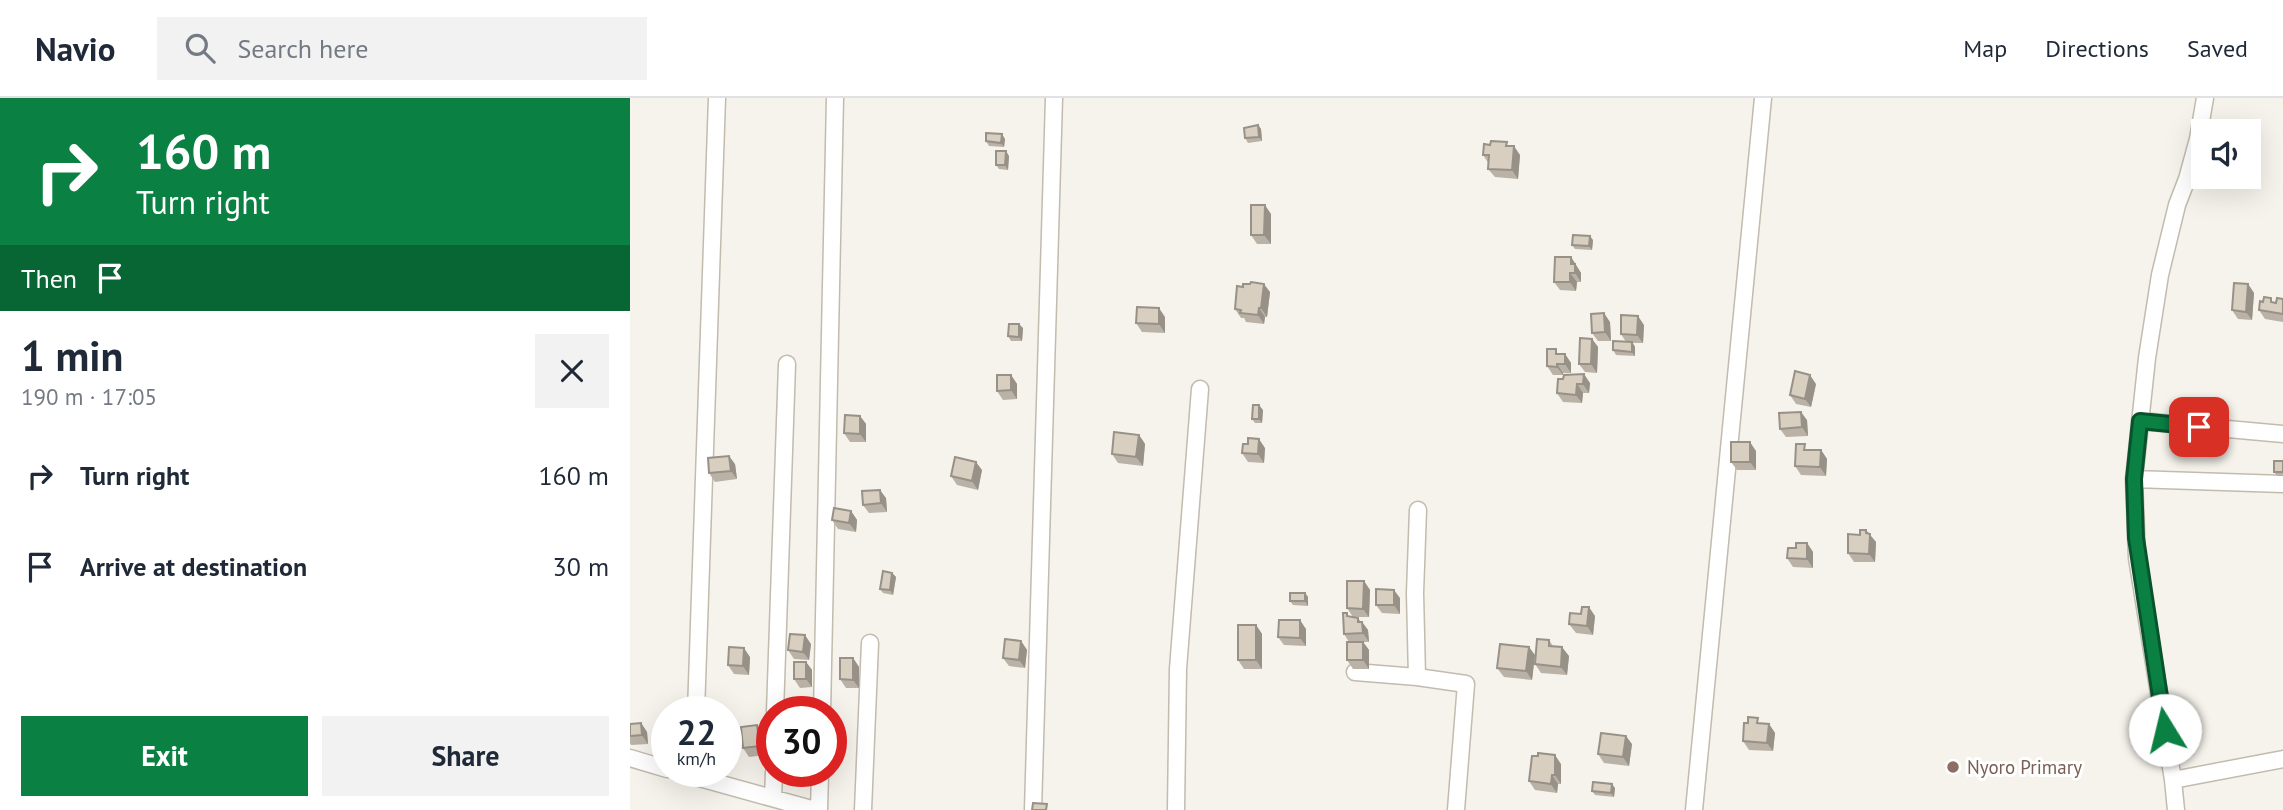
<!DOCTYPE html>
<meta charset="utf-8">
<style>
body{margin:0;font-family:"PT Sans",sans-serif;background:#f2f2f3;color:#1f2937;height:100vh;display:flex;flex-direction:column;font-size:26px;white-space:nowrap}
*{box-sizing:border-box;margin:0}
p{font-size:23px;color:#747a83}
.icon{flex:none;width:38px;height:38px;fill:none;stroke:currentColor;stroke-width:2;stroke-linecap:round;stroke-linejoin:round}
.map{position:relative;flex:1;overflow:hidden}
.drawer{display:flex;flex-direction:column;background:#fff;width:630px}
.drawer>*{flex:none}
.hud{background:#0b8043;color:#fff;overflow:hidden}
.buttons{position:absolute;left:1561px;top:21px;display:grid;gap:14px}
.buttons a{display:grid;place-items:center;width:70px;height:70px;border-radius:0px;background:#fff;box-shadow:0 7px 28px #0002;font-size:35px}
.speed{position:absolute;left:21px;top:598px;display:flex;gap:14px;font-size:35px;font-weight:700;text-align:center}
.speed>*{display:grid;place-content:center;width:91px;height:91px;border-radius:50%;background:#fff;box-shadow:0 7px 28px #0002;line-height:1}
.speed small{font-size:18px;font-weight:400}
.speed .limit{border:10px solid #d22;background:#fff;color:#111}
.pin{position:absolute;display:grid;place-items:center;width:60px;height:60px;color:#fff;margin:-30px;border-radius:14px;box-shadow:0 4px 10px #0006}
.me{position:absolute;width:77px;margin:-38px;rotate:351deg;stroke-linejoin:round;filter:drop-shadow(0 0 5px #0008)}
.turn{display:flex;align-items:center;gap:24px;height:147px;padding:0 21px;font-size:32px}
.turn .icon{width:91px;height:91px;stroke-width:2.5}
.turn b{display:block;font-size:49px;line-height:60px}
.then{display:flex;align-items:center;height:66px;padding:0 21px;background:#0003;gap:14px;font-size:26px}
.round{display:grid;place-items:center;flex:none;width:74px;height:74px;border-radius:0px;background:#f2f2f3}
.head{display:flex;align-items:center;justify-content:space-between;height:119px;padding:0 21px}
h1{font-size:42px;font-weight:800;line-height:52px}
.primary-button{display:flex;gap:14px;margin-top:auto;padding:14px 21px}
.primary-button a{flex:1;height:80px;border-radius:0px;background:#0b8043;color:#fff;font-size:28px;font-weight:800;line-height:80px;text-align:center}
.primary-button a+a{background:#f2f2f3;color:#1f2937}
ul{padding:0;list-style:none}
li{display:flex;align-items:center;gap:21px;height:91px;padding:0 21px}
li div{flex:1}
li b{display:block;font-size:26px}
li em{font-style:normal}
header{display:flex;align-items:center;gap:42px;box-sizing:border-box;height:98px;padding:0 35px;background:#fff;border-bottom:2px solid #e0e1e3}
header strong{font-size:33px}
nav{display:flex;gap:38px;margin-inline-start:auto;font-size:24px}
.search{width:490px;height:63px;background:#f2f2f3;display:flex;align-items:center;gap:18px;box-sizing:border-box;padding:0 24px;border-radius:0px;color:#747a83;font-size:26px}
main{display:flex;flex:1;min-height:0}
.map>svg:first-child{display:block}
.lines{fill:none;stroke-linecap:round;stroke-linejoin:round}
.minor-casing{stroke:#c2bbae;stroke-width:19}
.minor{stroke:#fff;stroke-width:16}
.wall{fill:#bab2a6}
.shaded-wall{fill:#979187}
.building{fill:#d8cfc1;stroke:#979187;stroke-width:2}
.route-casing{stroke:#07532c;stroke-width:18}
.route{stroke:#0b8043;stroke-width:12}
.education-dot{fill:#8d6e63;stroke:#fff;stroke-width:2.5}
.labels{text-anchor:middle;stroke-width:6;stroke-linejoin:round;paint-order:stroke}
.education-label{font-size:19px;fill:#785e54;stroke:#fff;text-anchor:start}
</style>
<header>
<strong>Navio</strong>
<div class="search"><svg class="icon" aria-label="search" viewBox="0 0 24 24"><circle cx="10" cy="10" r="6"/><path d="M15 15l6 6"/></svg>Search here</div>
<nav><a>Map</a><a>Directions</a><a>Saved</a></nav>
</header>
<main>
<section class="drawer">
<div class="hud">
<div class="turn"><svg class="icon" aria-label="right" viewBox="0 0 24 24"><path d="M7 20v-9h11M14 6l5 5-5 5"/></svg><div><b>160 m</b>Turn right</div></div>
<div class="then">Then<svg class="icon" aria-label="arrive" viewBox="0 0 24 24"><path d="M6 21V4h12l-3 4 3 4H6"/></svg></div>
</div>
<div class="head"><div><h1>1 min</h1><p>190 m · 17:05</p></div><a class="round"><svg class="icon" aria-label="close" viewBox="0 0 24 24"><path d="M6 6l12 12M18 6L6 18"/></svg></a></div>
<ul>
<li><svg class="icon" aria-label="right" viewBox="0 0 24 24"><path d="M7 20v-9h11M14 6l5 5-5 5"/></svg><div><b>Turn right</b></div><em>160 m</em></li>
<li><svg class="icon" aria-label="arrive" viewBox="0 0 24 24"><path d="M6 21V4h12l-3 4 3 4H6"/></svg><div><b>Arrive at destination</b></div><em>30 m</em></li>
</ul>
<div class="primary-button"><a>Exit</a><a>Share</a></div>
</section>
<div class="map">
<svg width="1653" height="712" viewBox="0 0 1653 712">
<rect width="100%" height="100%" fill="#f6f3ec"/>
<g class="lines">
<!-- minor casing -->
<g class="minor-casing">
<path id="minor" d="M1510,323L1653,336
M1504,381L1653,386
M725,574L787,579L836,586L826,712
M787,579L785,495L788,412
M66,614L87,0
M145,614L157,266
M192,614L205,0
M0,660L37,671
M48,674L185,712
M1543,682L1653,661
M143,700L144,674
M189,712L190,674
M233,712L240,545
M403,712L424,0
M546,712L548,571L570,291
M1064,712L1133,0
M1546,712L1543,682L1507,460L1504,381L1517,260L1530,177L1547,107L1557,81L1568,41L1575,0"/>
</g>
<!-- minor -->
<use href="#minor" class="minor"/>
</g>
<!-- wall -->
<path class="wall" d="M628,27L631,31L632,43L618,45L615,40Z
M375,41L374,49L359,48L356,43Z
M879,48L890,57L888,81L865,79L858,71L859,66L853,57Z
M379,58L378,72L369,71L366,67Z
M641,116V146H627L621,137Z
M963,142L962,152L945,151L942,147Z
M941,159L951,175V184H947L946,193L930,192L924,184Z
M1618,186L1624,195L1622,222L1608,221L1602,212Z
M640,194L637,219H635L634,226L616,224L614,220H611L605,211Z
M1653,201V224L1635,221L1629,212Z
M535,219V235L512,234L506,225Z
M980,224L981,243H968L962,235Z
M1014,227L1013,245H1003L1005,249V258L986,257L983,252L996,244L991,236Z
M393,230L392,243H381L378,238Z
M962,241L968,249L967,275L955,274L949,266Z
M930,256H935L941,265V275H933V277H923L917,268Z
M381,277L387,286V301L373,302L367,293Z
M928,281L960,285L959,295H953L952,305L933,304L927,295Z
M1186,286L1181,309L1166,306L1160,297Z
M633,312L632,325H625L622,321Z
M230,318L236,326V344H220L214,335Z
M1177,322L1178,338L1156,339L1150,331Z
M509,337L515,346L513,368L488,365L482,356Z
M635,350L634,365L618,364L612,355Z
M1191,352L1197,361L1196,378L1171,377L1165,368Z
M1126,353V372H1107L1101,364Z
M1653,363V378H1647L1644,374Z
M105,366L107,381L85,384L79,375Z
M352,372L348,392L327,387L321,378Z
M256,400L257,414L239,415L233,407Z
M221,413L227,422L226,434L208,431L202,422Z
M1239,436L1246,444L1245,464H1224L1218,455L1230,437Z
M1177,445L1183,454V470L1163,469L1157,460L1166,450Z
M262,475L266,479L263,497L253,495L250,491Z
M734,483L740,492L739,519H723L717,510Z
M675,495L678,499V508L663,507L660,503Z
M770,500V516L752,515L746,507Z
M951,516L965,518L963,537L946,535L939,526Z
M720,518L732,524L738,532L739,544H733L739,552V571H723L717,562L719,544L714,536Z
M626,527L632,536V571H614L608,562Z
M676,531V548L654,547L648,539Z
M919,542L923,548L939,558L937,577L911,575L905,566Z
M391,543L397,552L395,570L379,568L373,560Z
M181,546L179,562L164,561L158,552Z
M905,557L902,582L874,579L867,570Z
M120,559L119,577L104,576L98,567Z
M223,560L229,569V590H216L210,581Z
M176,564L182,572V589L170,590L164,581Z
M11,625L17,634L18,646L1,647L0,645V626Z
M1132,626H1139L1145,635L1143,653L1119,652L1113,643Z
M133,635L136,657L119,659L113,650Z
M1002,646L999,668L974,665L968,656Z
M931,666V686H928L927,695L905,692L899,683Z
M985,690L984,699L965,697L962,693Z"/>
<!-- shaded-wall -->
<path class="shaded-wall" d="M628,27L631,31L632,43L629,39Z
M372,36L375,41L374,49L371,45Z
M884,48L890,57L888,81L882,72Z
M376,53L379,58L378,72L375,67Z
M635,107L641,116V146L634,137Z
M960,138L963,142L962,152L959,148Z
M941,159L951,175V184L945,175L941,166Z
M940,175L947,184L946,193L940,184Z
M634,186L640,194L637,219L631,210Z
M1618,186L1624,195L1622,222L1616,214Z
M529,210L535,219V235L529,226Z
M629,210L635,219L634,226L628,217Z
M974,215L980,224L981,243L975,234Z
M1008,218L1014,227L1013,245L1007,237Z
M389,226L393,230L392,243L389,239Z
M962,241L968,249L967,275L961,266Z
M1002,244L1005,249V258L1002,254Z
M935,256L941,265V275L935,266Z
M927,266L933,275V277L927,269Z
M954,276L960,285L959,295L953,286Z
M381,277L387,286V301L381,292Z
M1180,277L1186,286L1181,309L1175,301Z
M947,286L953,295L952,305L946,297Z
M629,307L633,312L632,325L629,321Z
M1171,314L1177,322L1178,338L1172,329Z
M230,318L236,326V344L230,336Z
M509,337L515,346L513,368L506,359Z
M629,341L635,350L634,365L628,356Z
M1120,344L1126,353V372L1120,364Z
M1191,352L1197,361L1196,378L1190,369Z
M99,358L105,366L107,381L101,373Z
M346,364L352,372L348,392L342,383Z
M250,392L256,400L257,414L251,405Z
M221,413L227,422L226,434L219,425Z
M1236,432L1246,444L1245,464L1239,456Z
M1177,445L1183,454V470L1177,461Z
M262,475L266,479L263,497L260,492Z
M734,483L740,492L739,519L733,511Z
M764,492L770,500V516L764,507Z
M675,495L678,499V508L675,503Z
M959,509L965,518L963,537L957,528Z
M728,520L732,526V524L738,532L739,544L733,535Z
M670,522L676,531V548L670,540Z
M626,527L632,536V571L626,562Z
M175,537L181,546L179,562L173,554Z
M391,543L397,552L395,570L389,562Z
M733,544L739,552V571L733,562Z
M899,549L905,557L902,582L896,573Z
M932,549L939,558L937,577L931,569Z
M114,550L120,559L119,577L113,568Z
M223,560L229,569V590L223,582Z
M176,564L182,572V589L176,581Z
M11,625L17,634L18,646L12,637Z
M1139,626L1145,635L1143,653L1137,645Z
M127,627L133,635L136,657L130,648Z
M996,638L1002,646L999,668L993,659Z
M925,657L931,666V686L925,677Z
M922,677L928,686L927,695L921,686Z
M982,686L985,690L984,699L981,695Z"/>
<!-- building -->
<path class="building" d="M628,27L629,39L615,40L614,30Z
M356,35L372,36L371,45L356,43Z
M861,43L877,44L876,48H884L882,72L858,71L859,57H853L854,46L860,47Z
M366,53H376L375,67H366Z
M621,107H635L634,137H621Z
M943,137L960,138L959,148L942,147Z
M925,159H941V166H945V175H940V184H924Z
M621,184L634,186L631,210H629L628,217L610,215L611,212L605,211L607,188L613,189V186H620Z
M1604,185L1618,186L1616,214L1602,212Z
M1634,199L1641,200V204L1646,205L1647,200L1653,201V216L1629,212L1630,203L1633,204Z
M507,209L529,210V226L506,225Z
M974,215L975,234L962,235L961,216Z
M991,217L1008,218L1007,237L991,236Z
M379,226H389V239L378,238Z
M950,240L962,241L961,266H949Z
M983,243L1002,244V254L983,252Z
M917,251H926V256H935V266H927V269L917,268Z
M1165,273L1180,277L1175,301L1160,297Z
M954,276L953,286H947L946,297L927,295L928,281H933L934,277Z
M367,277H381V292L367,293Z
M623,307H629V321H622Z
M1171,314L1172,329L1150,331L1149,315Z
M215,317L230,318V336L214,335Z
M484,334L509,337L506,359L482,356Z
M618,340L629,341L628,356L612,355L613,346H618Z
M1101,344H1120V364H1101Z
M1166,346H1175L1174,352H1191L1190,369L1165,368Z
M99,358L101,373L79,375L78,360Z
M325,359L346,364L342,383L321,378Z
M1644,363H1653V374H1644Z
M250,392L251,405L233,407L232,393Z
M204,410L221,413L219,425L202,422Z
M1230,432H1236V435L1240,436L1239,456L1218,455V436L1230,437Z
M1166,445H1177V461L1157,460L1158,450H1166Z
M253,473L262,475L260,492L250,491Z
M717,483H734L733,511L717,510Z
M746,491L764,492V507H746Z
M660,495H675V503H660Z
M952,509H959L957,528L939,526L940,515L951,516Z
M713,515H717V518L728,520V524H732L733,535L714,536Z
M649,522H670V540L648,539Z
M608,527H626V562H608Z
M160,536L175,537L173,554L158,552Z
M375,541L391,543L389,562L373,560Z
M907,541L919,542V548L932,549L931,569L905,566Z
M717,544H733V562H717Z
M870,546L899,549L896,573L867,570Z
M99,549L114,550L113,568L98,567Z
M210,560H223V582L210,581Z
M164,564H176V581H164Z
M1118,619L1128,620L1127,625L1139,626L1137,645L1113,643L1114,625H1118Z
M11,625L12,637L0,638V626Z
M127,627L130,648L113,650L111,629Z
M971,635L996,638L993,659L968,656Z
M908,655L925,657V677H922L921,686L899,683L902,658H908Z
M963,684L982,686L981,695L962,693Z
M403,705L417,706L416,712H402Z"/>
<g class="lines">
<!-- route casing -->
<g class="route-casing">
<path id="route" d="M1535,632L1506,440L1504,381L1510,323L1569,329"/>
</g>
<!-- route -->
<use href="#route" class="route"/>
</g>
<!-- markers -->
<circle class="education-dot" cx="1323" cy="669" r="7"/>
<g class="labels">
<!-- education labels -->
<g class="education-label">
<text x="1337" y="676">Nyoro Primary</text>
</g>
</g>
</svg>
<div class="buttons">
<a><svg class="icon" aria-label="sound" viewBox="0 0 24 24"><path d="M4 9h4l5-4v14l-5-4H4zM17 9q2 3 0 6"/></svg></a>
</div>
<div class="speed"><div>22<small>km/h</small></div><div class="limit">30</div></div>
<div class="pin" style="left:1569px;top:329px;background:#d93025"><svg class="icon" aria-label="arrive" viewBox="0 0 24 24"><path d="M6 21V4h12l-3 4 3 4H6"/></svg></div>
<svg class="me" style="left:1535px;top:632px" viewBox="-20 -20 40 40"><circle r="19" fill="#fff"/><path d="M0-13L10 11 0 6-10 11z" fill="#0b8043"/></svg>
</div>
</main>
